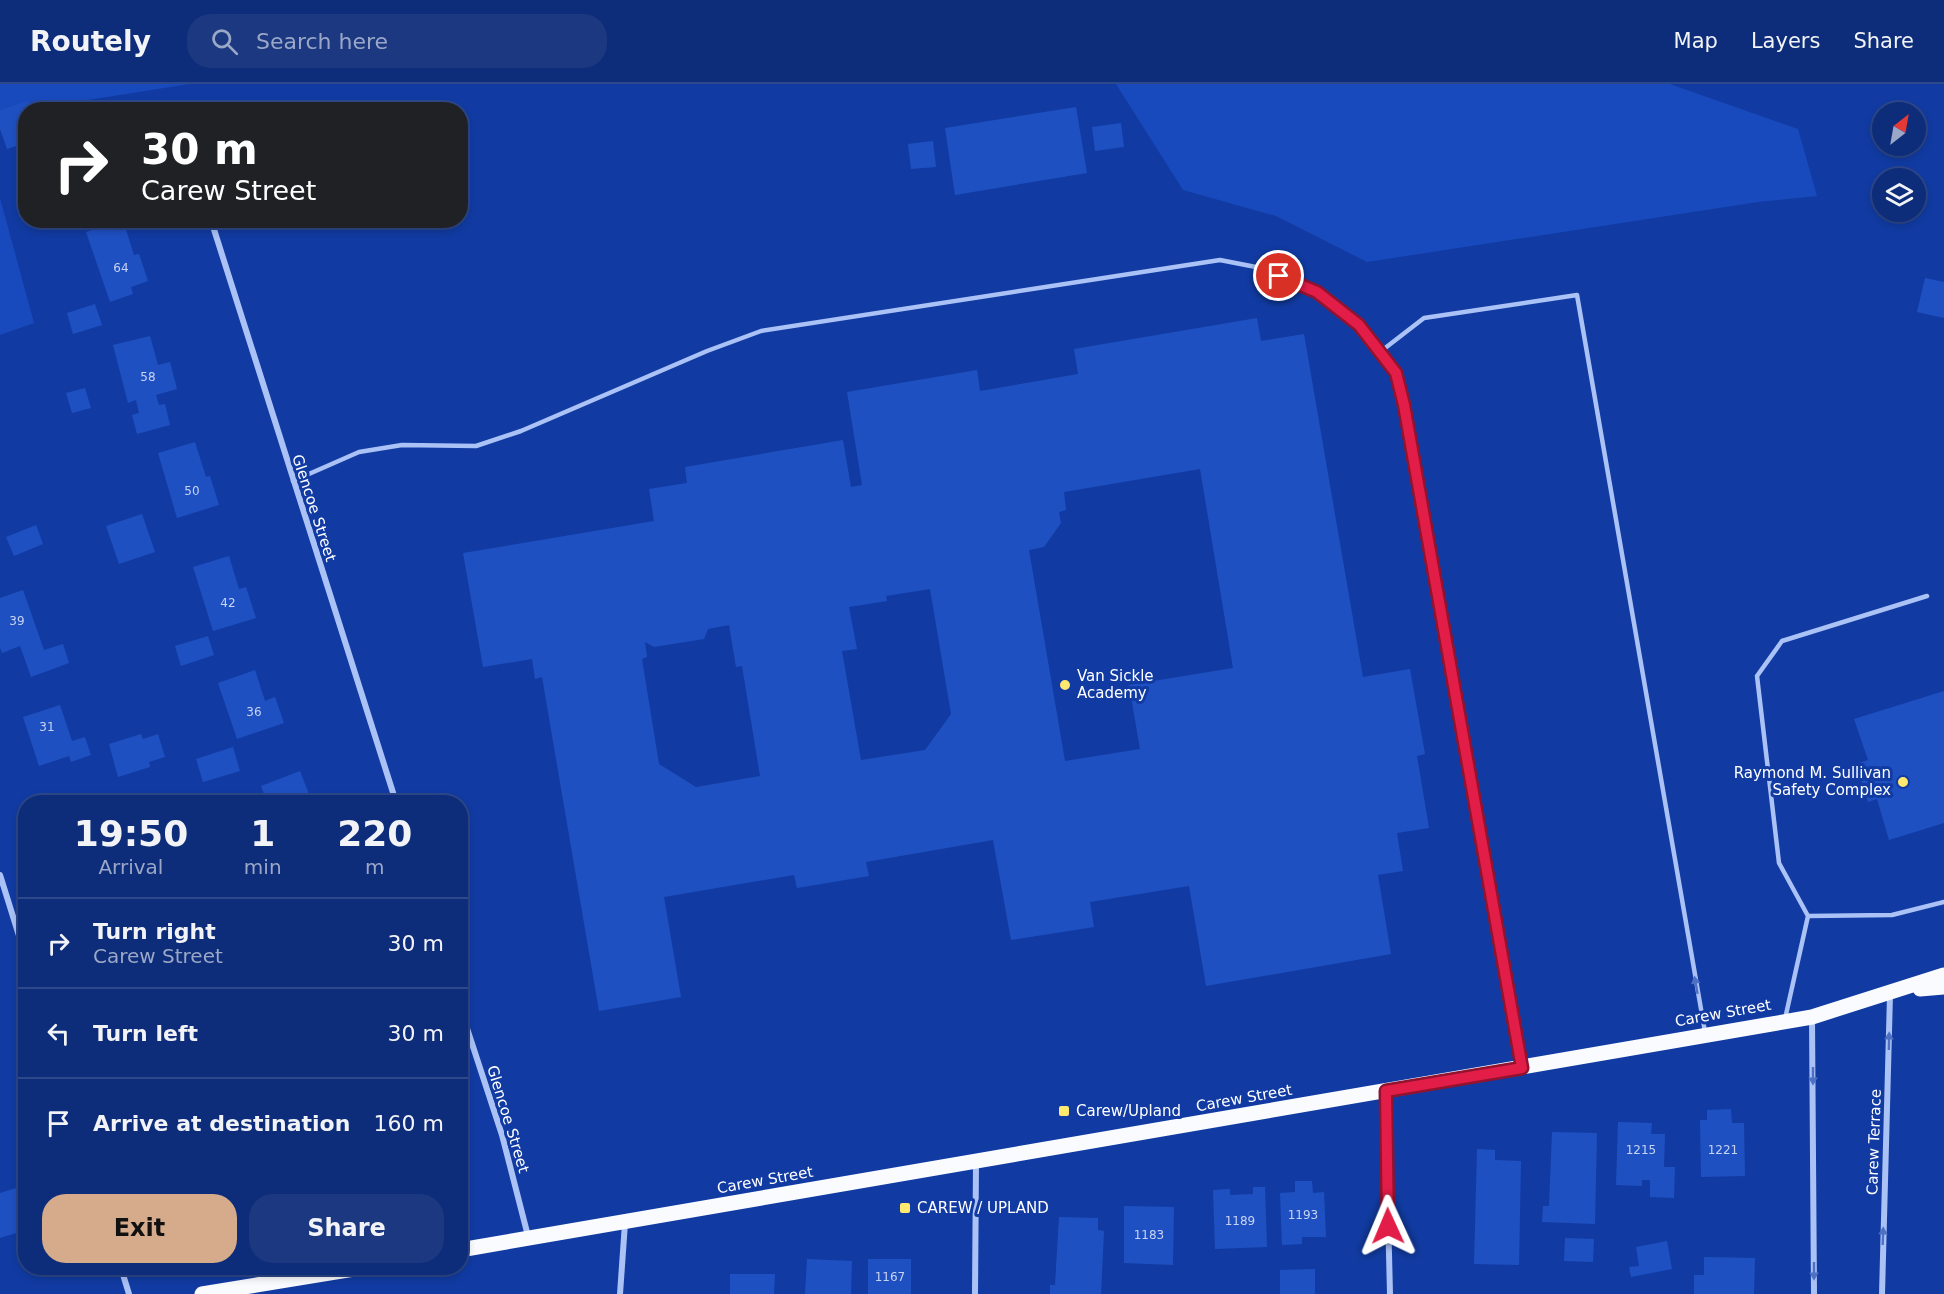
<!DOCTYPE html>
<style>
body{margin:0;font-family:"DejaVu Sans",sans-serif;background:#1b3881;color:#f1f3f6;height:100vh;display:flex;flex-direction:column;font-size:22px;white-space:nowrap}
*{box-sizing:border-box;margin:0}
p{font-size:20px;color:#9aa7c7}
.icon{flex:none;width:33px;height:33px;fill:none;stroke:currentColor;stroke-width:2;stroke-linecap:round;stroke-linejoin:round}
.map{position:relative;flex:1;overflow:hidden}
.sheet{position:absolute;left:18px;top:711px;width:450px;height:480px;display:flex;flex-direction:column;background:#0d2c7a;border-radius:24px;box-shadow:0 3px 9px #0003,0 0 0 2px #2d488b}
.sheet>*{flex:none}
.guide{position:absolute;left:18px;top:18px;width:450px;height:126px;border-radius:24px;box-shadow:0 3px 9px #0003,0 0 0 2px #2d488b;background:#202124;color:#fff;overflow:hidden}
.needle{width:39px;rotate:31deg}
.buttons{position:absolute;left:1872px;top:18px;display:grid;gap:12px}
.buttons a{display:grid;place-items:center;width:54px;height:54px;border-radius:50%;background:#0d2c7a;box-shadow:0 3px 9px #0003,0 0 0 2px #2d488b;font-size:30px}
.pin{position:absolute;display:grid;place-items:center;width:51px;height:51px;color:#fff;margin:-26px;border:3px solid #fff;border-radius:50%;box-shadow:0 2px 6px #0007}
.me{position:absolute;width:66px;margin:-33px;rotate:359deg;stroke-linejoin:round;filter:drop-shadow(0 0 4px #0008)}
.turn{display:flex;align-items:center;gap:21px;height:126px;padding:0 24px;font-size:27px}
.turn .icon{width:78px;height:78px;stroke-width:2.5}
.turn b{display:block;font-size:42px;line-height:51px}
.eta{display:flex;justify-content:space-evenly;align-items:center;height:102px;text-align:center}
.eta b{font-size:36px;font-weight:600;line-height:42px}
.cta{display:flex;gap:12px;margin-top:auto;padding:12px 24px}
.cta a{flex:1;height:69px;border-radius:24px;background:#d6ab8b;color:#111;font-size:24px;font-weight:600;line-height:69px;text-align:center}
.cta a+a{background:#1b3881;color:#f1f3f6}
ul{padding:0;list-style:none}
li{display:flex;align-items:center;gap:18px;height:90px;padding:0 24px;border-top:2px solid #2d488b}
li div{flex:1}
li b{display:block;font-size:22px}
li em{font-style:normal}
header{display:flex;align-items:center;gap:36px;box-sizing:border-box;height:84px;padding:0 30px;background:#0d2c7a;border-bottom:2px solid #2d488b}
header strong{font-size:28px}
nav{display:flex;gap:33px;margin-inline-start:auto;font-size:21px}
.search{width:420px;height:54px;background:#1b3881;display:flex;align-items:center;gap:15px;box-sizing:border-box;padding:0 21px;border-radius:24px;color:#9aa7c7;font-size:22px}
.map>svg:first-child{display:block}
.green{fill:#184abd}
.building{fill:#1f50c2;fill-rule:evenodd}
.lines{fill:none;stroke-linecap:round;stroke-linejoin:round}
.lane{stroke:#abc2f6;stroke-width:4.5}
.street{stroke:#abc2f6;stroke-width:6}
.primary{stroke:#f9fbff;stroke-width:15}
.oneway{fill:#4f71c4}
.route-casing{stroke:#92132f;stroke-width:15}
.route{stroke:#e11d48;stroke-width:10}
.poi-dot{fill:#ffea6f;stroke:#113ba2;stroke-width:2}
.labels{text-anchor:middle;stroke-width:6;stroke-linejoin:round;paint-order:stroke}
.number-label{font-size:12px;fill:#c7d3f0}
.street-label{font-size:15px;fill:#fff;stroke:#113ba2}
.poi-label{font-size:15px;fill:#fff;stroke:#113ba2;text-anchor:start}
</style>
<header>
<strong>Routely</strong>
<div class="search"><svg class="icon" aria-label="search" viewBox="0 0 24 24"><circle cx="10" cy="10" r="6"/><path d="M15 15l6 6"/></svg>Search here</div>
<nav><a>Map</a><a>Layers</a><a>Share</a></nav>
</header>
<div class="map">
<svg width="1944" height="1210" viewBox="0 0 1944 1210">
<rect width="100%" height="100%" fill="#113ba2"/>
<!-- green -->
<path class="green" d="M0,0H189L0,30Z
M1116,0H1670L1798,45L1817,112L1758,118L1367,178L1276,132L1183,106Z
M0,114L34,239L0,251Z"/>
<!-- building -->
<path class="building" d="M28,17L31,26H26V59L7,65L0,45V26Z
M1076,23L1087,89L955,111L945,44Z
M1121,39L1124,63L1095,67L1092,43Z
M933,57L936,83L911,85L908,60Z
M123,136L134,171L139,170L148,197L131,203L133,210L110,218L86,148Z
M1925,194L1944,198V234L1917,228Z
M95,220L102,241L73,250L67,229Z
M1257,234L1261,257L1304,250L1363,593L1410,585L1425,670L1417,672L1429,744L1397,749L1403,787L1378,791L1391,870L1206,902L1189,802L1090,818L1094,843L1011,856L993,756L866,778L869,792L797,804L794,791L664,813L681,913L599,927L542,593L535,595L532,575L483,583L463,469L654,437L649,405L687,399L685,383L843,356L851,403L862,401L847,308L977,286L980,307L1078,290L1074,265ZM1200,385L1233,584L1129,601L1140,665L1065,677L1029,466L1044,463L1061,439L1059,428L1066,426L1064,408ZM930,505L951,630L925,666L861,676L842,567L857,565L849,523L887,517L886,512ZM729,541L736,583L742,582L760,692L696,703L659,680L642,575L647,573L645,558L654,563L704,555L708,545Z
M150,252L158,281L170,278L177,305L156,311L159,321L165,320L170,341L137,350L132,331L139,329L136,316L128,319L113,261Z
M85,304L91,324L72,329L66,309Z
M195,358L206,393L210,392L219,421L177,434L158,369Z
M142,430L155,468L119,480L106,442Z
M36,441L43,460L14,472L6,453Z
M229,472L239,505L246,503L256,534L213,547L193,483Z
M23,506L44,566L63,560L69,579L31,593L20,562L2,569L0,564V514Z
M208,552L214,571L181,582L175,562Z
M255,586L265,617L275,613L284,639L237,655L218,599Z
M1944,607V739L1889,756L1877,715L1868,718L1856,680L1868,676L1854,635Z
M60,621L72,657L85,653L91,671L71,678L69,672L39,682L23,633Z
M141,650L143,655L158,650L165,673L149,678L150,683L118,693L109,660Z
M233,663L240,687L203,698L196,675Z
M300,687L312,718H267L261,702Z
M1731,1025L1732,1039H1744L1745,1092L1701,1093L1700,1036H1707V1026Z
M1618,1038L1652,1039L1651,1050H1665L1664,1083H1675L1674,1114L1650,1113V1096H1642V1102L1616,1101Z
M1552,1048L1597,1049L1595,1140L1542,1138L1543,1122H1549Z
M1477,1065L1495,1066V1076L1521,1077L1519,1181L1474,1180Z
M1295,1097H1312L1313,1109L1324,1108L1326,1153H1302V1160L1282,1161L1280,1109L1295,1108Z
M26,1101V1146L0,1154V1109Z
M1253,1103H1265L1267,1163L1215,1165L1213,1106L1230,1105V1111L1253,1110Z
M1124,1122L1174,1123L1173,1181L1124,1179Z
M1059,1133L1098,1134V1146L1104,1147L1101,1210H1050V1201H1055Z
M1565,1154L1594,1155L1593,1178L1564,1177Z
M1667,1157L1672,1185L1631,1193L1629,1183L1639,1182L1636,1163Z
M1704,1173L1755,1174L1754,1210H1694V1191H1704Z
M807,1175L852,1177L851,1210H805Z
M868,1175H911V1210H868Z
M1315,1185V1210H1280V1186Z
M730,1190H775L774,1210H730Z"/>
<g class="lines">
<!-- lane -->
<path class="lane" d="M1380,268L1424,234L1577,211L1705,948
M293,397L359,368L402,361L476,362L521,347L707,267L761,247L1220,176L1261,184L1317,208L1359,241L1396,289L1404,321L1522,981
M1927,512L1782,557L1757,592L1779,779L1808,832L1892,831L1944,818
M1785,935L1808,832"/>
<!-- street -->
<path class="street" d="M211,136L396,718
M0,791L26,874
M460,923L502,1051L528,1152
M1812,934L1814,1210
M1385,1007L1390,1210
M121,1184L129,1210
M620,1210L625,1139
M975,1210L976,1079
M1882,1210L1890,911"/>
<!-- primary -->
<path class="primary" d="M1920,905L1944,903
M460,1166L1812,933L1944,891
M202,1210L360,1184"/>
</g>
<!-- one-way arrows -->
<defs><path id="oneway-solid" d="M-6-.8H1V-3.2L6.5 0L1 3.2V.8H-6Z" transform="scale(1.5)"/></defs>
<g class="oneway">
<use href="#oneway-solid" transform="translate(1696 901) rotate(-100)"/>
<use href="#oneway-solid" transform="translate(1889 957) rotate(-89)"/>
<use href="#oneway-solid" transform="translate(1813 992) rotate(90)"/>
<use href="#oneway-solid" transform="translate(1883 1152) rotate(-88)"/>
<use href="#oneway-solid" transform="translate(1814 1187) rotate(90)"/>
</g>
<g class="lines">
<!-- route casing -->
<g class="route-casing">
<path id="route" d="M1279,192L1317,208L1359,241L1396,289L1404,321L1522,984L1386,1007L1388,1142"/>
</g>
<!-- route -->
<use href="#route" class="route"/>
</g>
<!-- markers -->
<g class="poi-dot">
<circle cx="1065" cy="601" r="6"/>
<circle cx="1903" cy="698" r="6"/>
<rect x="1058" y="1021" width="12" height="12" rx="3"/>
<rect x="899" y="1118" width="12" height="12" rx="3"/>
</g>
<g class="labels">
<!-- number labels -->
<g class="number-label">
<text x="121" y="188">64</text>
<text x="148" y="297">58</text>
<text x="192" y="411">50</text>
<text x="228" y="523">42</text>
<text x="17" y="541">39</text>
<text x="254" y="632">36</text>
<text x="47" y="647">31</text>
<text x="1641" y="1070">1215</text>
<text x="1723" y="1070">1221</text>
<text x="1303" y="1135">1193</text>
<text x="1240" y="1141">1189</text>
<text x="1149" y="1155">1183</text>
<text x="890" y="1197">1167</text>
</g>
<!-- street labels -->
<g class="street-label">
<text transform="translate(314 424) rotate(72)" y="5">Glencoe Street</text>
<text transform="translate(1723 929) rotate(-10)" y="5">Carew Street</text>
<text transform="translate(1244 1014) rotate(-10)" y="5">Carew Street</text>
<text transform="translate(508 1035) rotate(73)" y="5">Glencoe Street</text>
<text transform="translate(1874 1058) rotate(-88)" y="5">Carew Terrace</text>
<text transform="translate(765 1096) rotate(-10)" y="5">Carew Street</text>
</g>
<!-- poi labels -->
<g class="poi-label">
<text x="1077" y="597">Van Sickle<tspan x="1077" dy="17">Academy</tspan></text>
<text x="1891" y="694" text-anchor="end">Raymond M. Sullivan<tspan x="1891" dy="17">Safety Complex</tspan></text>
<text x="1076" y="1032">Carew/Upland</text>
<text x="917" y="1129">CAREW / UPLAND</text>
</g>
</g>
</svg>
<div class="buttons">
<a><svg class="needle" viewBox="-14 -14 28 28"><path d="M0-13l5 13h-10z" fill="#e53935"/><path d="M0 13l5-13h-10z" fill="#9aa7c7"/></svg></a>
<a><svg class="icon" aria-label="layers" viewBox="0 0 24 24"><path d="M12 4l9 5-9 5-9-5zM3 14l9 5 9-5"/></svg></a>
</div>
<div class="pin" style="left:1279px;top:192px;background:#d93025"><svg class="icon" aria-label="arrive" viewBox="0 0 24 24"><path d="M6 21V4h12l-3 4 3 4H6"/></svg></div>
<svg class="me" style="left:1388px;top:1142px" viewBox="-20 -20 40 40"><path d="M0-17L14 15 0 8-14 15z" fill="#e11d48" stroke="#fff" stroke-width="4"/></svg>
<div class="guide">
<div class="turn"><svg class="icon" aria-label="right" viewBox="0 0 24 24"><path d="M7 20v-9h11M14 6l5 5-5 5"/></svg><div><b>30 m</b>Carew Street</div></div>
</div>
<section class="sheet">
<div class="eta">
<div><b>19:50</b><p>Arrival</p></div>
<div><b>1</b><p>min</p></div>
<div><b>220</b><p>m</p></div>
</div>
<ul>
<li><svg class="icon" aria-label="right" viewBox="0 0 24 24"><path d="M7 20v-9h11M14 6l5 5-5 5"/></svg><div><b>Turn right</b><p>Carew Street</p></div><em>30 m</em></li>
<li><svg class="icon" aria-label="left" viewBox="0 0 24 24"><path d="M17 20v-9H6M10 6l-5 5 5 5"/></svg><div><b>Turn left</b></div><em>30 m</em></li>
<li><svg class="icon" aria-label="arrive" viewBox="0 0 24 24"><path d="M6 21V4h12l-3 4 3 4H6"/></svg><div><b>Arrive at destination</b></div><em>160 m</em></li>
</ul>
<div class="cta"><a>Exit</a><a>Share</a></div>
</section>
</div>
